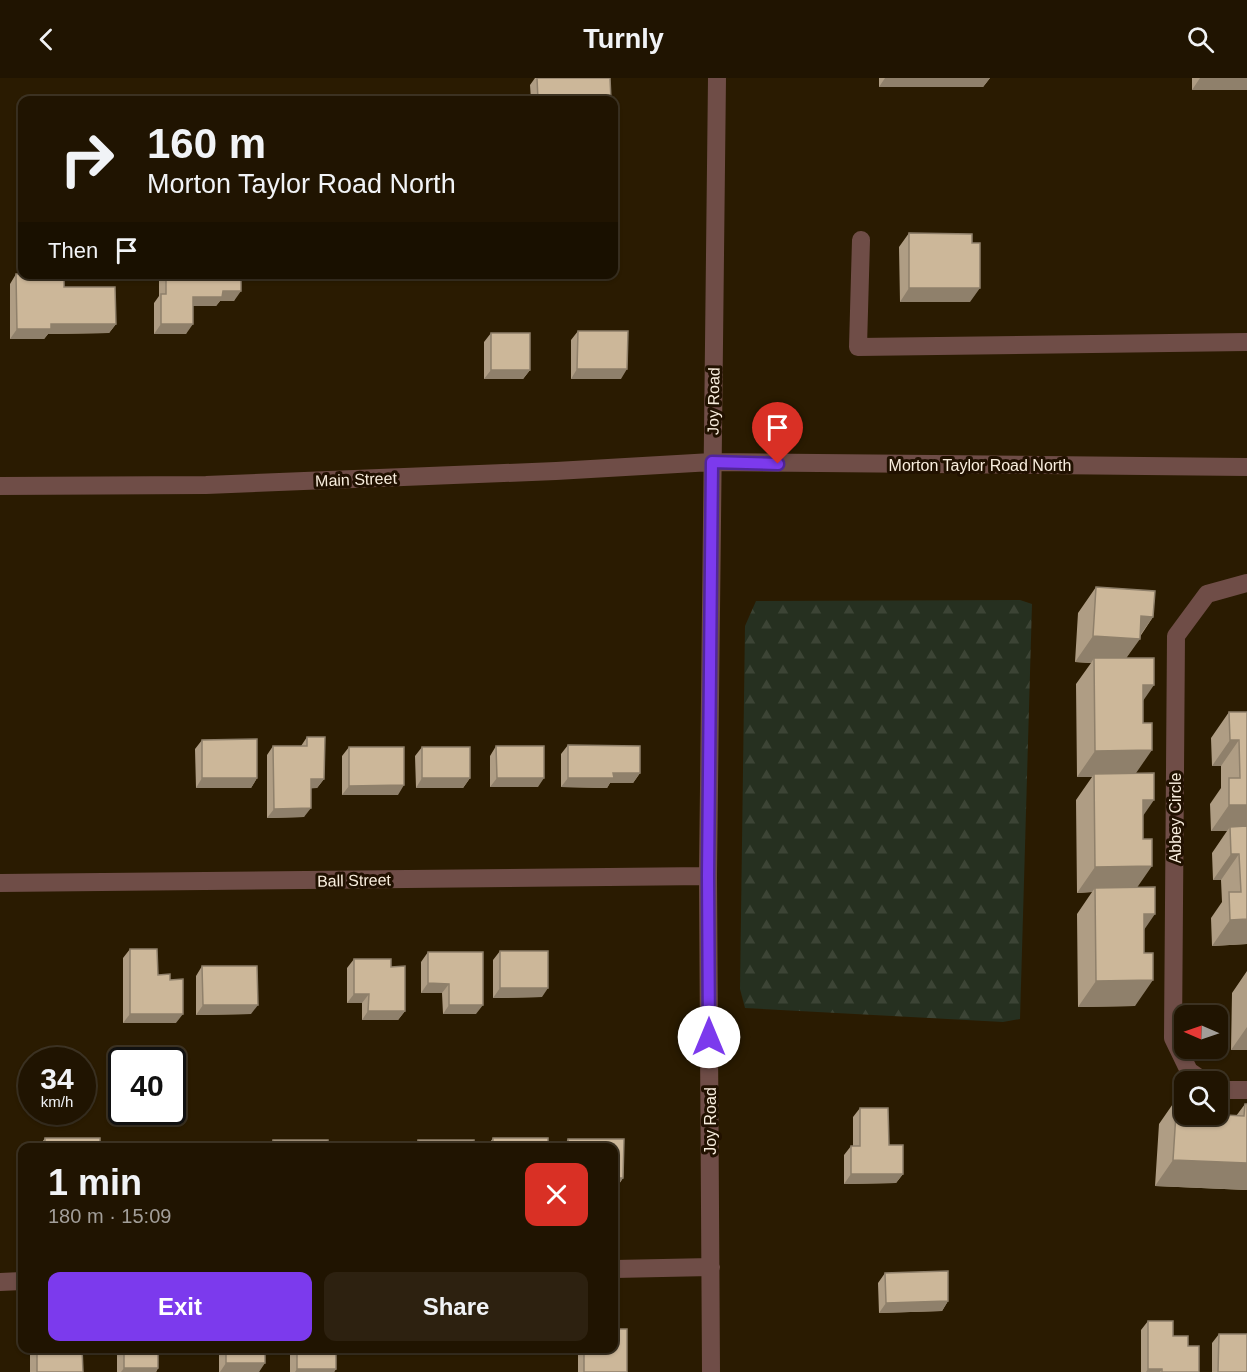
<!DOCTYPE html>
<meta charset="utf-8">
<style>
body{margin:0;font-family:Helvetica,sans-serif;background:#2d2110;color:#f1f3f6;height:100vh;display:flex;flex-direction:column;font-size:22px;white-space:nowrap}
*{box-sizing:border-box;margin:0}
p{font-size:20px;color:#a29e99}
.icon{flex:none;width:33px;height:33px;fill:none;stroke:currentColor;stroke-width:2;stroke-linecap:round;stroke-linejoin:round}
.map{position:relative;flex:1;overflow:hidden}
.panel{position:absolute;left:18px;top:1065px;width:600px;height:210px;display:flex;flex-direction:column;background:#201401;border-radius:12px;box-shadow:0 2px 4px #0004,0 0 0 2px #3d3323}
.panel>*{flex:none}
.hud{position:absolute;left:18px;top:18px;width:600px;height:183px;border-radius:12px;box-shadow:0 2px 4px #0004,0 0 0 2px #3d3323;background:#201401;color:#f1f3f6;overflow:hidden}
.needle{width:39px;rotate:272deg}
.fabs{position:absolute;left:1174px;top:927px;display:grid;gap:12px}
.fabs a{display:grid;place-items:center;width:54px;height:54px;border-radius:12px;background:#201401;box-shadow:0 2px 4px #0004,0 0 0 2px #3d3323;font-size:30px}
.speed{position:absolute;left:18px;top:969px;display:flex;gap:12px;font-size:30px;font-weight:700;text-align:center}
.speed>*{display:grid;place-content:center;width:78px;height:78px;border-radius:50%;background:#201401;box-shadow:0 2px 4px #0004,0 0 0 2px #3d3323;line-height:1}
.speed small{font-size:15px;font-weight:400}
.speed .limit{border:3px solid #111;border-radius:9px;background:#fff;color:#111}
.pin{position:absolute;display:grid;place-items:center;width:51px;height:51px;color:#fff;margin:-62px -26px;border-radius:50% 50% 50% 0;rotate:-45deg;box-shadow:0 0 6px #0007}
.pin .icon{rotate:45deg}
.me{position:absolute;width:66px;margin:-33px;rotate:0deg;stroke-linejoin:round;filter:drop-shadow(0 0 4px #0008)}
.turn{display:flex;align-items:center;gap:21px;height:126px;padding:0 30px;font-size:27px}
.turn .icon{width:78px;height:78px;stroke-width:2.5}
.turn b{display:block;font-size:42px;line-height:51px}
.then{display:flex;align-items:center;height:57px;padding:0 30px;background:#0003;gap:12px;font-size:22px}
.round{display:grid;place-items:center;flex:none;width:63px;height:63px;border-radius:12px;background:#2d2110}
.head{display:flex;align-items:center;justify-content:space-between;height:102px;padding:0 30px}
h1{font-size:36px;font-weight:700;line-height:45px}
.primary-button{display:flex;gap:12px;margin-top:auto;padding:12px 30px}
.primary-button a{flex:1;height:69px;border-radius:12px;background:#7c3aed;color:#fff;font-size:24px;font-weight:700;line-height:69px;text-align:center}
.primary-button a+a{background:#2d2110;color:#f1f3f6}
header{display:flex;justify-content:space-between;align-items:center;height:78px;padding:0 30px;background:#201401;font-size:27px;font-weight:700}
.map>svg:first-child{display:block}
.forest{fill:url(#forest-firs)}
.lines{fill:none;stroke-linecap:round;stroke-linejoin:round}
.minor{stroke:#6f4d47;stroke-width:18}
.wall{fill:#af9d84}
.shaded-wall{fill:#8f806b}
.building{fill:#ccb799;stroke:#8f806b;stroke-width:1.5}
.route-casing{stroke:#51269a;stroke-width:15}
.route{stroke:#7c3aed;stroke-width:10}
.labels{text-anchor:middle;stroke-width:6;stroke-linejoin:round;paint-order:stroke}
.street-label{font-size:16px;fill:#f9eede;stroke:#211100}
</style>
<header><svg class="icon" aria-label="back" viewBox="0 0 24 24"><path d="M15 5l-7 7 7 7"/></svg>Turnly<svg class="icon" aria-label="search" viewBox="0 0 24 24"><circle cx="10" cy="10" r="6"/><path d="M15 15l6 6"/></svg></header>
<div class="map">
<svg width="1247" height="1294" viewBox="0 0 1247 1294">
<defs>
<pattern id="forest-firs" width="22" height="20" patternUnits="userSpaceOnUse" patternTransform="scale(1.5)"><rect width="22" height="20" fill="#263020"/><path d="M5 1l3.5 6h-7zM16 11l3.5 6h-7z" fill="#3c4435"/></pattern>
</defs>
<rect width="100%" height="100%" fill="#2a1b01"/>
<!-- forest -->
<path class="forest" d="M1020,522L1032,526L1020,941L1003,944L745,930L740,911L745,548L756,523Z"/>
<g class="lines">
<!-- minor -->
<path class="minor" d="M861,162L858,269L1247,264
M0,408L206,407L556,393L712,384L1247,389
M0,805L708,798
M1205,1004L1189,993L1173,960L1176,558L1207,516L1247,505
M1218,1012H1247
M614,1191L711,1189
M0,1204L22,1203
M711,1294L708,798L717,0"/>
</g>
<!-- wall -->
<path class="wall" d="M535,0H610L611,22H531L530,7Z
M879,0H990L983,9H879Z
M1192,0H1247L1192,12Z
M909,155L970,224H900L899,169Z
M16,196L64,209L116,246L109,255L48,256L44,261H10V206Z
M159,196H241L234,223H220L216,228H193L186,256H154V225L159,218Z
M578,253L621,301H571V262Z
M491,255L530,292L523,301H484V264Z
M1096,509L1153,539L1126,580L1143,623L1136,695L1143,738L1137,809L1144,852L1135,928L1078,929L1077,836L1092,814L1077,815L1076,722L1092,699H1077L1076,606L1091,585L1075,584L1078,535Z
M1229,634H1247V866L1212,868L1211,840L1222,824L1221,802H1213L1212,775L1227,753H1211L1210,726L1221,710V688H1212L1211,660Z
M307,659L324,701L317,710H311L304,739L267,740V677L273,668H301Z
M202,662L257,700L251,710H196L195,671Z
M568,667L640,695L633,705H610L607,710L561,709V676Z
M496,668L538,709H490V678Z
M349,669L398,717H342V678Z
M422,669L470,700L463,710H416L415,678Z
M130,871L158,897L170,902L176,945H123V880Z
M500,873L542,919L493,920V882Z
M428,874L476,936H443L442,915H421V884Z
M354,881L391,889L405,933L398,942H362V925H347V890Z
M202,888L251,936L196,937V898Z
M1247,893V972H1231L1232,915Z
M1177,1020L1185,1036L1236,1038L1245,1026L1247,1112L1155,1108L1159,1046Z
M860,1030L903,1096L896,1105L844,1106V1077L851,1068H853V1039Z
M45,1060L100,1070H38Z
M493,1060L548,1070H486Z
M568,1061H624L623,1100L617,1109H614V1070H562Z
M273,1062L328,1070H268Z
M418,1062L474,1070H413Z
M885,1195L948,1223L942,1233L879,1235L878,1205Z
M1148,1243L1188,1268L1199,1294H1141V1252Z
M1219,1256L1247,1294H1212V1265Z
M30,1270H82L83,1294H30Z
M117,1270H158V1290L156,1294H117Z
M219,1270H265L259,1294H219Z
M290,1270H336V1291L334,1294H290Z
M578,1270H614L627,1294H578Z"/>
<!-- shaded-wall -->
<path class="shaded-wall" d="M885,0H990L983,9H879Z
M1200,0H1247V12H1192Z
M909,210H980L970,224H900Z
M223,213H241L234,223H220L216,228H186L193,219Z
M51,246H116L109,255L48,256L44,261H10L17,251Z
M161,246H193L186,256H154Z
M577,291H627L621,301H571Z
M491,292H530L523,301H484Z
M1141,538L1153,539L1138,560L1140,561L1122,586L1094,580L1091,585L1075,584L1093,558Z
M1143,607H1154L1136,633Z
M1230,662H1239L1221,688H1212Z
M1152,672L1134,698L1094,696L1092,699H1077L1095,673Z
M613,695H640L633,705H610L607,710L561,709L568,700Z
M202,700H257L251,710H196Z
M422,700H470L463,710H416Z
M497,700H544L538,709H490Z
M311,701H324L317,710L304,711Z
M404,707L398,717H342L349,708Z
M1143,722H1154L1136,748Z
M1229,727H1247V752L1230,749L1227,753H1211Z
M311,730L304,739L267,740L274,731Z
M1231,776H1239L1221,802H1213Z
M1152,788L1134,814L1095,810L1092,814L1077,815L1095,789Z
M1144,836H1155L1137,862Z
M1247,841V866L1212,868L1230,842Z
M1153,902L1135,928L1078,929L1096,903Z
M428,905L449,906L442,915H421Z
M500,910H548L542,919L493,920Z
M354,916H369L362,925H347Z
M203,927H258L251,936L196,937Z
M449,927H483L476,936H443Z
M368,933H405L398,942H362Z
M130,936H183L176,945H123Z
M1247,949V972H1231Z
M1173,1082L1247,1085V1112L1155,1108Z
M851,1096H903L896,1105L844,1106Z
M614,1100H623L617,1109H614Z
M948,1223L942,1233L879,1235L886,1225Z
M226,1285H265L259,1294H220Z
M124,1290H158L156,1294H121Z
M297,1291H336L334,1294H295Z
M1148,1291H1162L1160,1294H1146Z"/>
<!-- building -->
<path class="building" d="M537,0H610L611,22H538Z
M909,155L972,156V165H980V210H909Z
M16,196H64V209H115L116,246H51V251H17Z
M166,196H241V213H223L222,219H193V246H161V216H166Z
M578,253H628L627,291H577Z
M491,255H530V292H491Z
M1096,509L1155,513L1153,539L1141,538L1140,561L1093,558Z
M1094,580H1154V607H1143V645H1152V672L1095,673Z
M1229,634H1247V727H1229V700H1240L1239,662H1230Z
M307,659H325L324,701H311V730L274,731L273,668H307Z
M257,661V700H202V662Z
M568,667L640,668V695H613L614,700H568Z
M496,668H544V700H497Z
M349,669H404V707L349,708Z
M422,669H470V700H422Z
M1154,695V722H1143V761H1152V788L1095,789L1094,696Z
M1247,748V841L1230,842L1229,814H1241L1239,776H1231L1230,749Z
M1155,809V836H1144V875H1153V902L1096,903L1095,810Z
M130,871H157L158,897L170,896V902L183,901V936H130Z
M500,873H548V910H500Z
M428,874H483V927H449V906L428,905Z
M354,881H391V889L405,888V933H368L369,916H354Z
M202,888H257L258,927H203Z
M1177,1020H1185V1036H1218V1035L1225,1036V1037L1244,1038L1245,1026H1247V1085L1173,1082Z
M860,1030H888L889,1067H903V1096H851V1068H860Z
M45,1060H100V1070H45Z
M493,1060H548V1070H493Z
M568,1061H624L623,1100H614V1070H568Z
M273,1062H328V1070H273Z
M418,1062H474V1070H418Z
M250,1064V1070H195V1065Z
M347,1064H402V1070H347Z
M137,1066H176V1070H137Z
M948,1193V1223L886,1225L885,1195Z
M1148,1243H1173V1258H1188V1268H1199V1294H1162V1291H1148Z
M614,1251H627V1294H584V1270H614Z
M1219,1256H1247V1294H1218Z
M37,1270H82L83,1294H37Z
M124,1270H158V1290H124Z
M226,1270H265V1285H226Z
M297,1270H336V1291H297Z"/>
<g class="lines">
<!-- route casing -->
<g class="route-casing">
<path id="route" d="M709,959L708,798L712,384L778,386"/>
</g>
<!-- route -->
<use href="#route" class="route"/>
</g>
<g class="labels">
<!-- street labels -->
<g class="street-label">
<text transform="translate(713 323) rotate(-89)" y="6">Joy Road</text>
<text x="980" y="393">Morton Taylor Road North</text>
<text transform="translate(356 401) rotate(-2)" y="6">Main Street</text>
<text transform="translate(1175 740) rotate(-90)" y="6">Abbey Circle</text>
<text transform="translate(354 802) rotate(-1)" y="6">Ball Street</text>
<text transform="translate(710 1043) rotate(-90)" y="6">Joy Road</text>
</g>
</g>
</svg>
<div class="fabs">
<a><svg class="needle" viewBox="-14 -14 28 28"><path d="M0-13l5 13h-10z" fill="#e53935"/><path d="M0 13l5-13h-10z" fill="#a29e99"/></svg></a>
<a><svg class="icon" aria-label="search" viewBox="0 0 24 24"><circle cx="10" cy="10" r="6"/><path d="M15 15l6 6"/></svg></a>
</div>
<div class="speed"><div>34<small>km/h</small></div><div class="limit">40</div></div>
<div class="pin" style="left:778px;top:386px;background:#d93025"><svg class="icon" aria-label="arrive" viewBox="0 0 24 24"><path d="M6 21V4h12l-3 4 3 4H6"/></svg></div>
<svg class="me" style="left:709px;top:959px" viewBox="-20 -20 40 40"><circle r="19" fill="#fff"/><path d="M0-13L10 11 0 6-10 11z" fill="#7c3aed"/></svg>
<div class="hud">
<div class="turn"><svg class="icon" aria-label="right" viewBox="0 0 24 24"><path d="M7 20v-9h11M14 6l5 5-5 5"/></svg><div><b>160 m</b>Morton Taylor Road North</div></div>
<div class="then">Then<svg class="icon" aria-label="arrive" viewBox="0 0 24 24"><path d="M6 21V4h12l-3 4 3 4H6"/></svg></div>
</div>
<section class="panel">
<div class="head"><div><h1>1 min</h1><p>180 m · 15:09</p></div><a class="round" style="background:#d93025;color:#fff"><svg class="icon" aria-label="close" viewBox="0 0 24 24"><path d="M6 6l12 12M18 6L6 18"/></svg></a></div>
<div class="primary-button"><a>Exit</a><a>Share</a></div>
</section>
</div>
